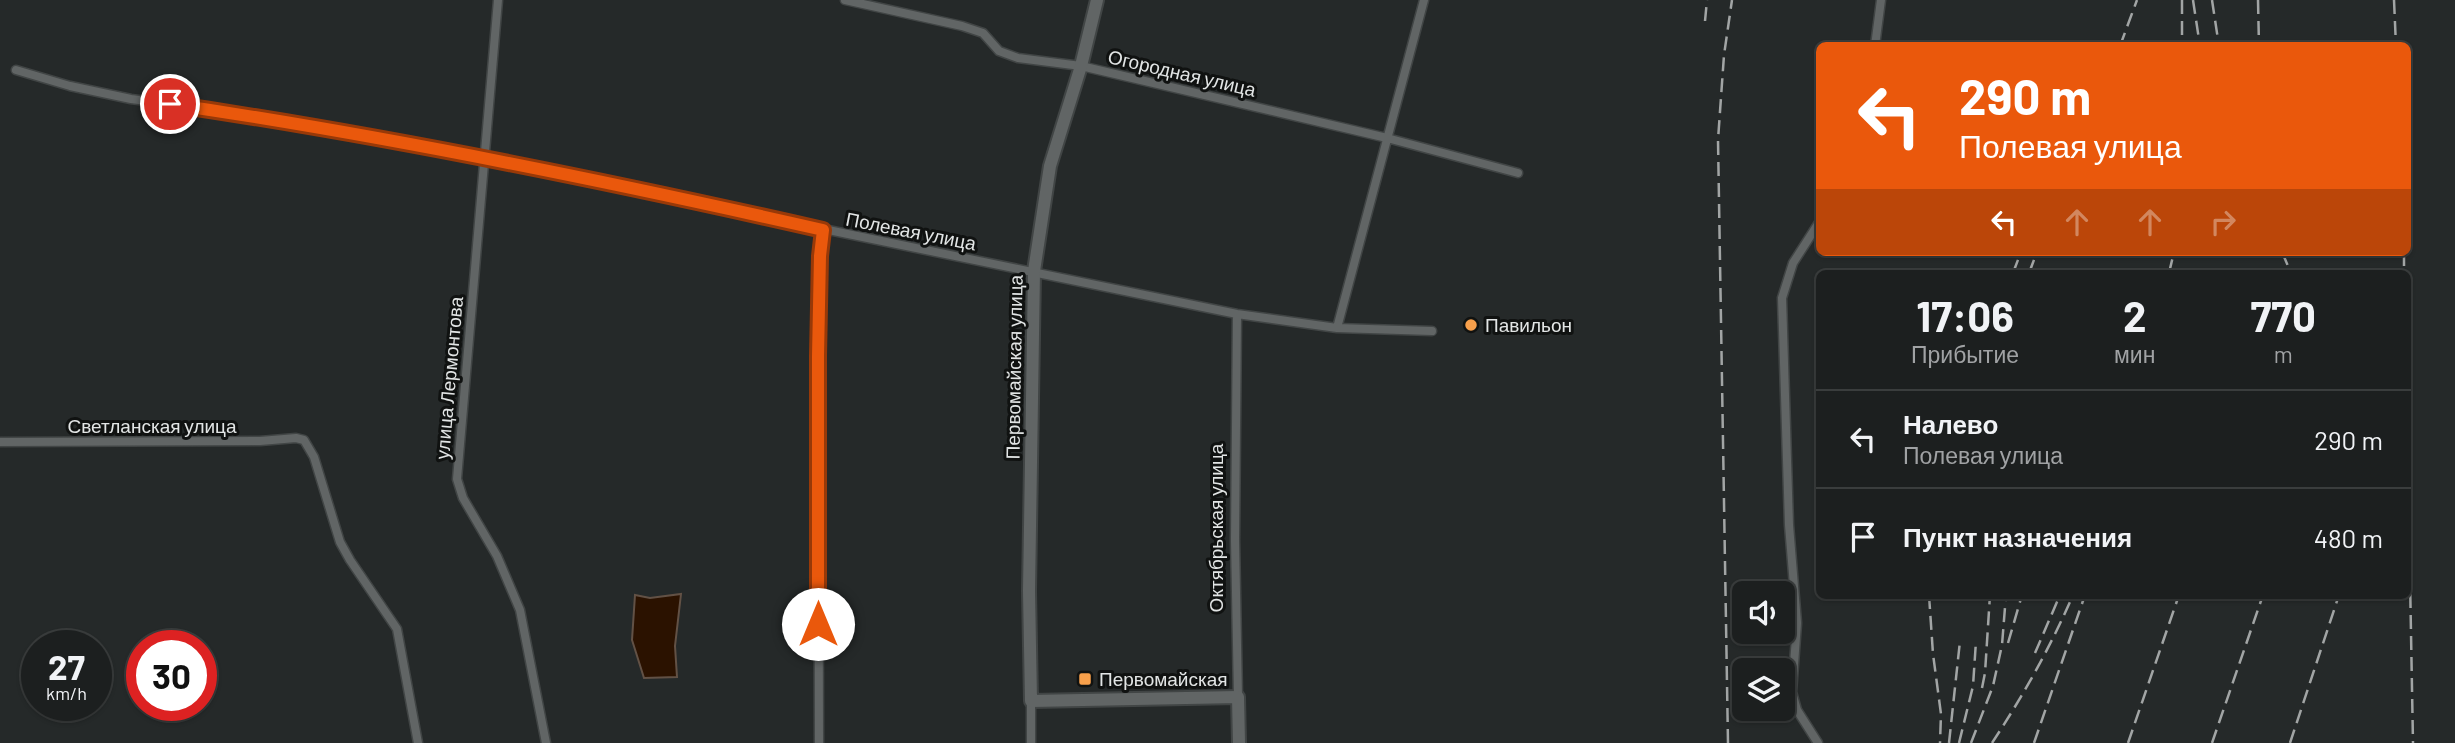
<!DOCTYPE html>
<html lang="ru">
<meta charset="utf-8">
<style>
body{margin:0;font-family:Barlow,sans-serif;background:#292c2c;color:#f1f3f6;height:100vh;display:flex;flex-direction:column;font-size:26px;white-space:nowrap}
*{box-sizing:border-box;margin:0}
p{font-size:23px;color:#a0a2a4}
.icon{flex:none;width:38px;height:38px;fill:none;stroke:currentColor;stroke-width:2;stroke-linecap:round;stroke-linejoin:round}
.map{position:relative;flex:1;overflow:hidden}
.panel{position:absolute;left:1816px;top:270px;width:595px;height:329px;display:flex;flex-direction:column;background:#1c1f1f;border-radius:10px;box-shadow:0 2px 5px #0004,0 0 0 2px #3a3d3d}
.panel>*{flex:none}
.banner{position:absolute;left:1816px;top:42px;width:595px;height:214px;border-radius:10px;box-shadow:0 2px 5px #0004,0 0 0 2px #3a3d3d;background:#ea580c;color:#fff;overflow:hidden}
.tools{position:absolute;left:1732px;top:581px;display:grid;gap:14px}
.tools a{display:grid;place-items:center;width:63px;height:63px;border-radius:10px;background:#1c1f1f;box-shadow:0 2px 5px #0004,0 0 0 2px #3a3d3d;font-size:35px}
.speed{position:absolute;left:21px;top:630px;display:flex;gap:14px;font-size:35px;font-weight:700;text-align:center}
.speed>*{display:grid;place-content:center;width:91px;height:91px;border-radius:50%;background:#1c1f1f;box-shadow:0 2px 5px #0004,0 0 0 2px #3a3d3d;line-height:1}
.speed small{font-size:18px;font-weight:400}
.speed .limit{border:10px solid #d22;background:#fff;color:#111}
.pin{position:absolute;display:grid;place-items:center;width:60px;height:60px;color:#fff;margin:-30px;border:4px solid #fff;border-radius:50%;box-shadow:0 2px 7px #0007}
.me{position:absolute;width:77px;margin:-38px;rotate:0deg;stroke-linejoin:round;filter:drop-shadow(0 0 5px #0008)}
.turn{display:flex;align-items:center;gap:24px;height:147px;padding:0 28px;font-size:32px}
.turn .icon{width:91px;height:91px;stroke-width:2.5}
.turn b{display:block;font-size:49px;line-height:60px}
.lanes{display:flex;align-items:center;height:66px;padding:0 28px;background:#0003;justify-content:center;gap:35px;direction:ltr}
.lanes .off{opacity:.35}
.eta{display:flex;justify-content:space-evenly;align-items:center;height:119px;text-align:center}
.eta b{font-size:42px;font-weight:700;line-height:49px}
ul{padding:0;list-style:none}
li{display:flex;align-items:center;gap:21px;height:98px;padding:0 28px;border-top:2px solid #3a3d3d}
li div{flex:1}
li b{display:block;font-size:26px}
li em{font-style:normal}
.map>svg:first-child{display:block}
.water{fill:#2b1200;stroke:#625145;stroke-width:2}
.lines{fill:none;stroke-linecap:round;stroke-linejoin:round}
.minor-casing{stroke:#414545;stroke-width:11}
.secondary-casing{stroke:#414545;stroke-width:16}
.minor{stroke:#616565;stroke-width:8}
.secondary{stroke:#616565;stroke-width:12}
.rail{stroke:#a2a5a5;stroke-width:2.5;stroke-dasharray:14 7;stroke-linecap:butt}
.route-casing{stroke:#983908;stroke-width:18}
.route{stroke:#ea580c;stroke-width:12}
.poi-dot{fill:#f8a04b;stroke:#101211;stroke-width:2.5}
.labels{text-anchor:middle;stroke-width:6;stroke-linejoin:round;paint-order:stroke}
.street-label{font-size:19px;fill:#e2e5e5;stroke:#101211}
.poi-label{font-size:19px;fill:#e2e5e5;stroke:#101211;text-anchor:start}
</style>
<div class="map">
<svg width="2455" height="743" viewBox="0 0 2455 743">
<rect width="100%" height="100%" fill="#252929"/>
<!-- water -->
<path class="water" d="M681,594L675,646L677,677L644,678L632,640L635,595L650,598Z"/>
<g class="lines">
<!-- minor casing -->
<g class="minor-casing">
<path id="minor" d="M498,0L457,479L463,498L497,556L520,610L546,743
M845,0L962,26L983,33L999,51L1018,58L1081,66L1387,138L1518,173
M1875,46L1881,0
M16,70L70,86L131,99L246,114L483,159L1237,314L1337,328L1432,331
M1237,314L1235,540L1238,697
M1337,328L1424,0
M0,442L260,441L296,438L304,440L314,457L340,542L350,560L397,629L418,743
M819,743L818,356L820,256L823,230
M1031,743V701
M1818,743L1797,710L1792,692L1797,623L1789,525L1782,298L1793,263L1820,221"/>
</g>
<!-- secondary casing -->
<g class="secondary-casing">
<path id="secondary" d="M1097,0L1081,66L1050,166L1034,271L1029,591L1031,701L1238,697L1239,743"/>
</g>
<!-- minor -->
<use href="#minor" class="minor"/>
<!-- secondary -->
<use href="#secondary" class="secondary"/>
<!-- rail -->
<path class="rail" d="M2182,0V46
M2193,0L2200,46
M2212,0L2219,46
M2258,0L2259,46
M2394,0L2396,46
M1705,21L1707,0
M2120,46L2137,0
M2282,252L2291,273
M2404,252V273
M2013,273L2021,252
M2029,273L2037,252
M2169,273L2174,252
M2408,468L2413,743
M1929,595L1933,654L1941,714L1940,743
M2008,643L2022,595
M2035,653L2060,595
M1982,688L1985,673L1990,595
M1728,743L1718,140L1724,55L1732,0
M1949,743L1960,641
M1959,743L1973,686L1976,641
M1971,743L1993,686L2002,645L2006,595
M1992,743C2023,696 2051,646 2073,595
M2034,743L2085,595
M2128,743L2179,595
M2212,743L2263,595
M2290,743L2339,595"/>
</g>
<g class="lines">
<!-- route casing -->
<g class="route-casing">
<path id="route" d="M170,104C389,136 607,181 823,230L820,256L818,356V624"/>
</g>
<!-- route -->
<use href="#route" class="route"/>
</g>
<!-- markers -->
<g class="poi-dot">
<circle cx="1471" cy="325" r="7"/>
<rect x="1078" y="672" width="14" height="14" rx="3.5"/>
</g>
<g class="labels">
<!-- street labels -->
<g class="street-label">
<text transform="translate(1182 73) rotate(13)" y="7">Огородная улица</text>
<text transform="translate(911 231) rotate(11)" y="7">Полевая улица</text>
<text transform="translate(1014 367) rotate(-89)" y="7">Первомайская улица</text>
<text transform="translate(449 378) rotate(-85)" y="7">улица Лермонтова</text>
<text x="152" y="433">Светланская улица</text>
<text transform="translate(1216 528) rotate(-90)" y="7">Октябрьская улица</text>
</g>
<!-- poi labels -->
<g class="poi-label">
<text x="1485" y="332">Павильон</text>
<text x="1099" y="686">Первомайская</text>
</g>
</g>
</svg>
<div class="tools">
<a><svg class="icon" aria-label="sound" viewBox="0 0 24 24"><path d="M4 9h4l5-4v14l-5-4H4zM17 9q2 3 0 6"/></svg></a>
<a><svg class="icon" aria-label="layers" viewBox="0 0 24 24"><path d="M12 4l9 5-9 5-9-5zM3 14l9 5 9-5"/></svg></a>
</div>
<div class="speed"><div>27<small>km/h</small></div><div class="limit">30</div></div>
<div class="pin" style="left:170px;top:104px;background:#d93025"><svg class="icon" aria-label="arrive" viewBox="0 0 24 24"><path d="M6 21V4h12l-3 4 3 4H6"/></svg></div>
<svg class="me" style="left:818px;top:624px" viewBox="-20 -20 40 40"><circle r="19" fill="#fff"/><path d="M0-13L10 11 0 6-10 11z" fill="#ea580c"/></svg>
<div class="banner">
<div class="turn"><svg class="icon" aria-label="left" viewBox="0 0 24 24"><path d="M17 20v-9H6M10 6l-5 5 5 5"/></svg><div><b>290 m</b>Полевая улица</div></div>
<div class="lanes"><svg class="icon" aria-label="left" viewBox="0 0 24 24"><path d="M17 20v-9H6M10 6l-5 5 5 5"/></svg><svg class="icon off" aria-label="ahead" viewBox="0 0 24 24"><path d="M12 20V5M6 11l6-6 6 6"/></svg><svg class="icon off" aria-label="ahead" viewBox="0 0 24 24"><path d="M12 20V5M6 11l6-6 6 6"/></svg><svg class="icon off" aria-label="right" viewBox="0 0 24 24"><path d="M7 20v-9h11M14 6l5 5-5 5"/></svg></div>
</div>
<section class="panel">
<div class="eta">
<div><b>17:06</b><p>Прибытие</p></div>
<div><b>2</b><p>мин</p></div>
<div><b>770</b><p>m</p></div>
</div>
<ul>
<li><svg class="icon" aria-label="left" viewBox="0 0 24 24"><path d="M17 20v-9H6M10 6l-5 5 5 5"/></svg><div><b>Налево</b><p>Полевая улица</p></div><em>290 m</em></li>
<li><svg class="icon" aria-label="arrive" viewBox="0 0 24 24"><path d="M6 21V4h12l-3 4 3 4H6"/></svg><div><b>Пункт назначения</b></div><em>480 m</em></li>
</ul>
</section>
</div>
